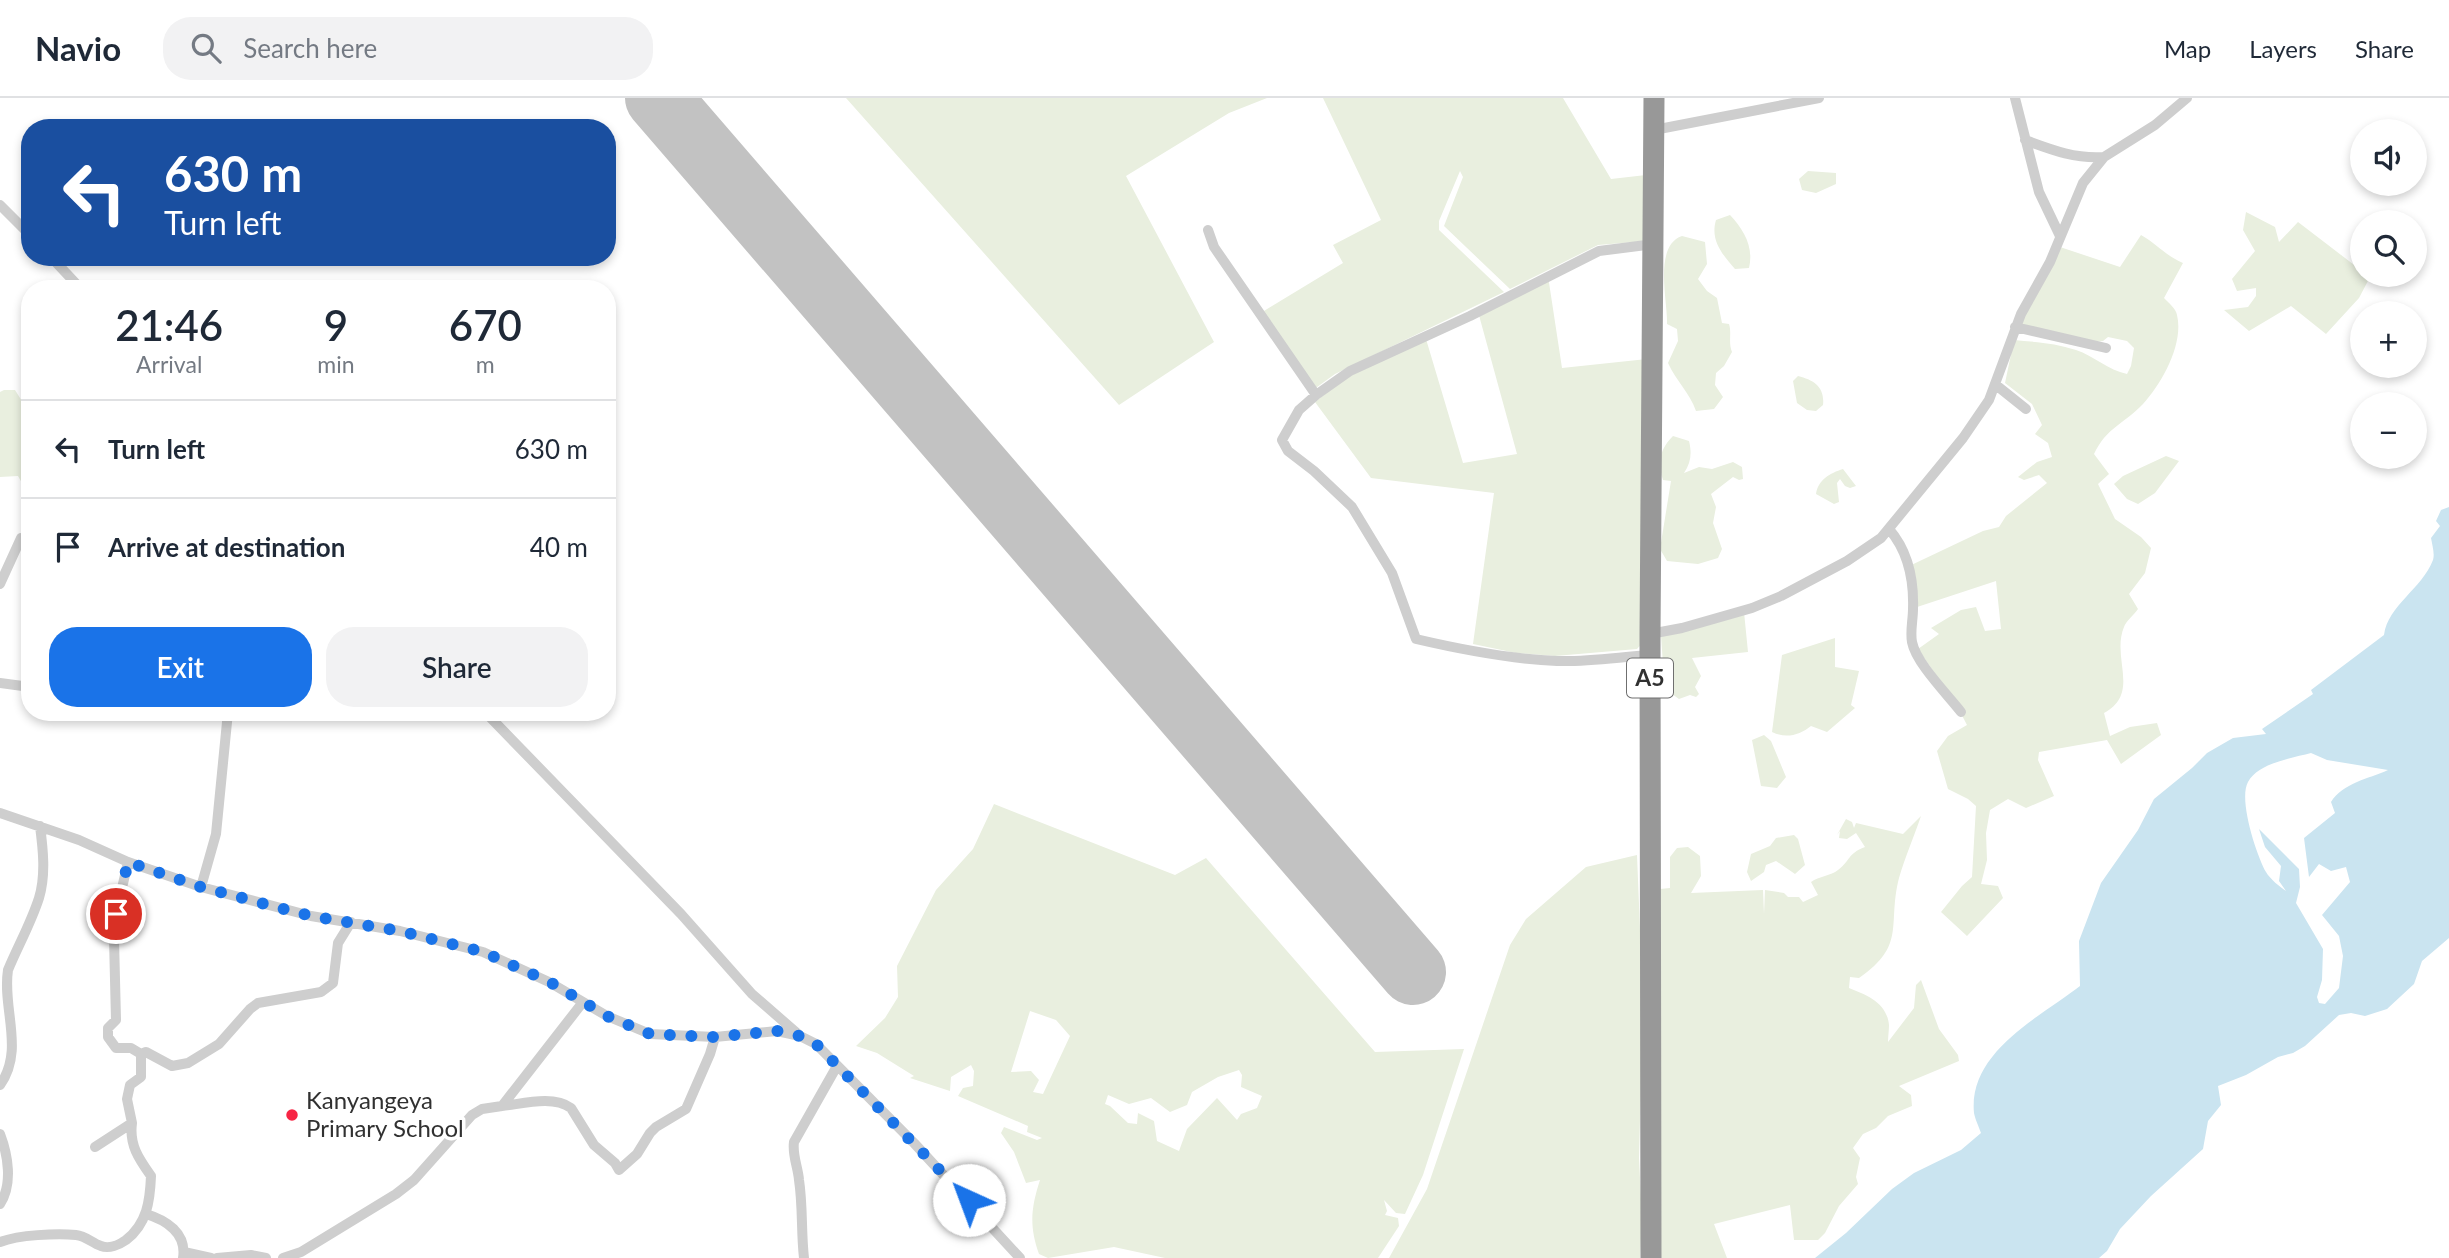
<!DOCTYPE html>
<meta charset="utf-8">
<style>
body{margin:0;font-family:Lato,sans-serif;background:#f2f2f3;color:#1f2937;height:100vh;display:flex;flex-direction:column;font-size:26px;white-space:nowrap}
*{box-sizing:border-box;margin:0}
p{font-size:23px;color:#747a83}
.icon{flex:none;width:38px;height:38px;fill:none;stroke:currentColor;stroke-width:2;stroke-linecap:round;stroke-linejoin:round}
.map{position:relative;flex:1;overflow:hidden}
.drawer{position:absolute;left:21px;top:182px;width:595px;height:441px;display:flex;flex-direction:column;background:#fff;border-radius:28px;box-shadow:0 4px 10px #0003}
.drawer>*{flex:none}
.guide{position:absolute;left:21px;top:21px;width:595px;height:147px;border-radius:28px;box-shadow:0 4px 10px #0003;background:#1a4fa0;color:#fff;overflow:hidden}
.buttons{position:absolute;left:2350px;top:21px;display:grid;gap:14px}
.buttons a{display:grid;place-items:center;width:77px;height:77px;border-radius:50%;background:#fff;box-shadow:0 4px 10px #0003;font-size:35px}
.pin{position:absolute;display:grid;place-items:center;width:60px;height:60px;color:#fff;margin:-30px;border:4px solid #fff;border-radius:50%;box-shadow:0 2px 7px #0007}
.me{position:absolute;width:77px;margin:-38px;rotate:317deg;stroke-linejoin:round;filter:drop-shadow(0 0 5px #0008)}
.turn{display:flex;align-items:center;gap:24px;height:147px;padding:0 28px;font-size:32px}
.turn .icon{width:91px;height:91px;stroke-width:2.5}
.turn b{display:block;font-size:49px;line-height:60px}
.eta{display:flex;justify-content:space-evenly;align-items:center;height:119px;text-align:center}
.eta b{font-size:42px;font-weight:600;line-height:49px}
.action{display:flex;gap:14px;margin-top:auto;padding:14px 28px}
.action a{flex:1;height:80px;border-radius:28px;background:#1a73e8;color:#fff;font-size:28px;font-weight:600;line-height:80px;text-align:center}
.action a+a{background:#f2f2f3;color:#1f2937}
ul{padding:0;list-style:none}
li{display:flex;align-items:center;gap:21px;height:98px;padding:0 28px;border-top:2px solid #e0e1e3}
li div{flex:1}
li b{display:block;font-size:26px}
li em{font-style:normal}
header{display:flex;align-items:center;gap:42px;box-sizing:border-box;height:98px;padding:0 35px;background:#fff;border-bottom:2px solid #e0e1e3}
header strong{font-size:33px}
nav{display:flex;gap:38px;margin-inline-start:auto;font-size:24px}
.search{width:490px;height:63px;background:#f2f2f3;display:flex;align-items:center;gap:18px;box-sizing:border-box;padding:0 24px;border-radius:28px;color:#747a83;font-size:26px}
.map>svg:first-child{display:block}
.green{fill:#e9efdf;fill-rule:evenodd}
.water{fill:#cae4f0;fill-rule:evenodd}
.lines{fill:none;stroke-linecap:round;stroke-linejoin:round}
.runway{stroke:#c2c2c2;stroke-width:66}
.street{stroke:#cecece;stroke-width:10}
.highway{stroke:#989898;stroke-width:21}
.route{stroke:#1a73e8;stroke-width:12;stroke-dasharray:0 21.6}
.poi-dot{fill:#f72544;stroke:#fff;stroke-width:2.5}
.labels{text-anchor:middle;stroke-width:7;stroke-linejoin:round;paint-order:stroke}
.shield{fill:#fff;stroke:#6f6f6f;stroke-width:2}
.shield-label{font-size:23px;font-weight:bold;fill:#313131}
.poi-label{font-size:24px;fill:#313131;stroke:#fff;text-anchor:start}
</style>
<header>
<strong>Navio</strong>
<div class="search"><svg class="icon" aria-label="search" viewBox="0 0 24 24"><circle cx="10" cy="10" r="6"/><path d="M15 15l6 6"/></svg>Search here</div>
<nav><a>Map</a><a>Layers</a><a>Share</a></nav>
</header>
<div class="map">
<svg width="2449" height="1160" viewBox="0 0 2449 1160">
<rect width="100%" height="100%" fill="#fff"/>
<!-- green -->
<path class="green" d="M846,0H1267L1229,15L1126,78L1214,244L1119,307Z
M1323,0H1563L1611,81L1646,77L1647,143L1598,147L1510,191L1444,128L1463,79L1460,73L1439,123V132L1504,194L1335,276L1313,292L1259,216L1343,165L1333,147L1381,122Z
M1808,73L1836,75V86L1816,95L1802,92L1799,81Z
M2246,114L2275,129L2279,144L2298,124L2362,173V177L2370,179L2359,200L2326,236L2291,208L2249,233L2224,212L2248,209L2256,198V190L2237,193L2232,181L2255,153L2243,132Z
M1730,117C1744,132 1754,149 1749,170L1735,171C1722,156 1710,142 1716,122Z
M2141,137C2157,146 2166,158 2183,165L2164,200C2169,205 2176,211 2177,217C2184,246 2162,285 2143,306C2124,326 2107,329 2094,356L2109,376L2098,386L2115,421L2141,439L2151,450L2145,475L2129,496L2138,511C2134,517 2126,523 2124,529C2111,560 2141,595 2104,615L2110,638L2130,629L2157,625L2161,637L2121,666L2107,642L2039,654L2038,662L2054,698L2026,710L2008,701L1990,712L1986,735L1987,762L1981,786L1998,788L2003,800L1967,838L1941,814L1962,788L1972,779L1976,708L1968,701L1948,691L1937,653L1948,638L1967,627L1956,606L1918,551L1939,536L1931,530L1961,512L1976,509L1985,533L2001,531L1996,483L1911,511L1905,470L1983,433L1999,429L2006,418L2047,385L2039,377L2024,382L2018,379L2037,364L2052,359L2048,345L2035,336L2042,327L2032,306L2005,285L2014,242C2035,244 2056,245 2076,252C2094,258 2108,272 2127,276L2131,268L2134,250L2127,243L2108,239L2103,243L2095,244L2019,227L2057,148L2120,169Z
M1682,138L1705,144L1707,166L1698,181L1707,193L1717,200L1722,225L1729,226C1732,235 1728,244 1732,254L1724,268L1716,275L1715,287L1723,299L1714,311L1696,313C1690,295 1676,283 1668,265L1678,243L1677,231L1667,226C1668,204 1653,148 1682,138Z
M1548,178L1562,270L1647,261L1644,543L1637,551L1555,558L1516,555L1473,546L1494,395L1371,380L1315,304L1344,281L1426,241L1463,365L1517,356L1477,210Z
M1798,278C1814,282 1825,289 1823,307L1816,313L1807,312L1797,305L1793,283Z
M4,292H15L30,316V377L22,385L18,378L0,379V294Z
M1673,338L1689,343C1692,355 1691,365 1684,375L1699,369L1712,371L1733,364L1742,369L1743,381L1739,382L1733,379L1711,396L1716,409L1713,425L1722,451L1718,460L1698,466L1667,463L1660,451L1671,383L1663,382C1657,364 1660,351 1673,338Z
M2166,358L2179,363L2155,395L2138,406L2127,401L2114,386L2123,378Z
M1843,371L1856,388L1850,390L1845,388L1840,381L1837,385L1839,404L1834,406L1816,396C1818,382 1830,375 1843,371Z
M1744,514L1748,554L1692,560L1701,578L1695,589L1699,596L1696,599L1690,597L1679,601L1672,596L1669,566L1663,567L1661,537Z
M1835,540V569L1859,573L1851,607L1855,610L1827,634L1811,628C1800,637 1786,641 1772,634L1782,557Z
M1764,637L1771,643L1786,679L1777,690L1761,688L1752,642Z
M994,706L1175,777L1206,760L1375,954L1464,951L1423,1077L1405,1116L1396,1115L1384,1102L1387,1113L1385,1117L1398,1120L1399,1128L1378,1160H1165L1114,1149L1048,1160L1039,1156C1029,1128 1031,1110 1040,1082L1026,1085L1014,1054L1001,1035L1004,1029L1037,1042L1042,1040L1027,1034L1028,1028L958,998L963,990L973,988L974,973L971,967L951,979L950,993L910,980L914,978L877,955L856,948L885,920L898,899L897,868L936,792L973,751ZM1030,913L1056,922L1070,938L1043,996L1033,994L1039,982L1031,973L1011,974ZM1239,972L1242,977L1241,989L1262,998L1257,1010L1241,1016L1237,1022L1217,1000L1187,1031L1179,1053L1157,1043L1154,1023L1138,1015L1137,1026L1128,1025L1110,1008L1105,1006L1108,997L1129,1006L1151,1000L1170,1014L1187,1007L1192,994L1218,979Z
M1921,718C1914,739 1905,759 1899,780C1887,827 1907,847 1859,880L1850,879L1849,890C1867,897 1887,905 1889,927C1889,932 1888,939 1888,944L1914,910L1916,887L1921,882L1939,931L1958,957L1959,963L1899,988L1911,997L1912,1008L1888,1018L1876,1030L1863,1036L1853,1050L1860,1060L1856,1079L1858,1086L1839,1108L1825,1135L1818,1142H1794L1790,1107L1714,1126L1727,1160H1661L1660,791L1670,790V759L1677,750L1688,749L1700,758L1701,778L1691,795L1763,792L1764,816L1765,792L1784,795L1788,799H1799L1803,804L1818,797L1811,784C1819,778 1831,778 1838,772C1851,762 1847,756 1865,749L1856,735L1847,741L1839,740L1840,733L1837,737L1846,721L1852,724L1854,730L1856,725L1903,736Z
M1794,737L1798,741L1805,767L1795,776L1776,763L1766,767L1764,774L1751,783L1747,774L1751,756L1770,748L1776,740Z
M1637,757L1643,906L1639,1060L1642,1121L1640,1160H1389L1427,1091L1510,847L1526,821L1586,769Z"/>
<!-- water -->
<path class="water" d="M2449,409V840L2422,863L2414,886L2387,911L2365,918L2351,915L2339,917L2305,948L2293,955L2278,959L2246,977L2218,988L2221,1007L2208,1023L2203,1051L2151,1098L2120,1131L2107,1153L2099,1160H1815L1846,1135L1892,1091L1914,1075L1961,1052L1981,1035C1979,1029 1975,1021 1974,1015C1968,954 2040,919 2080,888L2079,843L2101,785L2138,732L2154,701L2192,670L2207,655L2233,640L2266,636L2262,631L2313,596L2311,592L2384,537C2388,507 2422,491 2433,462C2435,456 2432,446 2431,440L2440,428L2436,423L2441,412ZM2311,655L2327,662L2388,672C2368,681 2343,685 2331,704L2335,715L2304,740L2309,779L2319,766L2331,773L2346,769L2350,784L2322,817L2339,838L2343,858L2339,890L2325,906L2319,905L2317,899L2322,882L2323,851L2296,805L2300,789L2299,771L2259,731L2265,749L2281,768L2279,783L2286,793C2280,789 2270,781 2266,774C2257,758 2238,702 2248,684C2258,665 2292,660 2311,655Z"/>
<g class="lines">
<!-- runway -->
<path class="runway" d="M658,0L1413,874"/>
<!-- street -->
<path class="street" d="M2015,0L2039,94L2060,138
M1654,32L1819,0
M2025,42C2052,52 2075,61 2104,59
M0,107L30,137
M1208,132L1214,149L1316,297
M51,159L81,191
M2015,229L2106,250
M1996,287L2026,311
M1889,431C1908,453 1914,482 1913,511C1913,522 1910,533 1912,544C1916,565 1947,596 1961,614
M0,486L21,440
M1650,536L1682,530L1752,510L1781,498L1847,463L1881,440L1963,340L1989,302L2021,216L2050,164L2083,85L2104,59L2155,27L2187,0
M1650,557C1619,559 1588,564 1557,563C1509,561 1463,552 1416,541L1392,475L1352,409L1314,373L1288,353L1282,342L1299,312L1316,297L1350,273L1470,218L1599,153L1654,146
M0,585L30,589
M485,614L681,816L752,896L798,936
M0,715L79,742L128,764L201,789L311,818L400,833L483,854L549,884L607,918L650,936L715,939L777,933L800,938L816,946L914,1045L1020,1160
M128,764L116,816L114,841L116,922L108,930V939L116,950H131L141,956
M201,789L216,736L228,614
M0,987C25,952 2,911 8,872C18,848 31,825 39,800C46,777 43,751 40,728
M502,1008C522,1006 553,997 571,1010L594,1047L615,1065L619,1072L637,1056L650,1035L656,1029L686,1011L710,956L715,939
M0,1036C8,1057 13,1086 0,1106
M95,1049L132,1025L127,1001L130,987L141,979V956L146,954L172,968L188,965L219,946L250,911L258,905L321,894L333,885L338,845L351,824
M146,1116C166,1122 187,1135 183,1160
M0,1144C18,1137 57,1135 76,1137C86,1138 92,1145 101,1148C109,1151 119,1147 126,1142C147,1126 150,1103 151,1078C139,1061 129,1047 132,1025
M184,1154L211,1160
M217,1160L251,1157L266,1160
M283,1160L301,1154L396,1096L414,1082L472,1017L482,1011L502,1008L583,904
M804,1160C801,1134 803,1108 799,1082C798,1069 792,1057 794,1044L837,968"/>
<!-- highway -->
<path class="highway" d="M1651,1160L1650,536L1654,0"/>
</g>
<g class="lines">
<!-- route -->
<path class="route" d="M116,816L128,764L201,789L280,810L311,818L400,833L483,854L550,884L607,918L650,936L715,939L777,933L800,938L816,946L969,1102"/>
</g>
<!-- markers -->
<circle class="poi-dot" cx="292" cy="1017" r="7"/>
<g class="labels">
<!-- shield labels -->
<rect class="shield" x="1627" y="560.5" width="46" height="39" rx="5"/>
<g class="shield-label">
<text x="1650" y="588">A5</text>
</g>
<!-- poi labels -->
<g class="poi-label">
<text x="306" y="1011">Kanyangeya<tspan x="306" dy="28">Primary School</tspan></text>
</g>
</g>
</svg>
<div class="buttons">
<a><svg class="icon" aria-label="sound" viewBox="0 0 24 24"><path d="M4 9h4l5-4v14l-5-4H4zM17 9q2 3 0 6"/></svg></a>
<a><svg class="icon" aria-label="search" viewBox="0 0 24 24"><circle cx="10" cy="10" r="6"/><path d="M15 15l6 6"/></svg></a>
<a>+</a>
<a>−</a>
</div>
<div class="pin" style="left:116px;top:816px;background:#d93025"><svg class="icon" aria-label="arrive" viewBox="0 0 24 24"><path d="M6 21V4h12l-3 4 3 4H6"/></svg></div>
<svg class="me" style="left:969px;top:1102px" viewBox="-20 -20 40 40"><circle r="19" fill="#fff"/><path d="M0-13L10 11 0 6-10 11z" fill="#1a73e8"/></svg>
<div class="guide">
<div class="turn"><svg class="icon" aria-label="left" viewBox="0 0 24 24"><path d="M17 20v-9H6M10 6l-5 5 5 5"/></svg><div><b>630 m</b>Turn left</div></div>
</div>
<section class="drawer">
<div class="eta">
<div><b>21:46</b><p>Arrival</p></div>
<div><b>9</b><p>min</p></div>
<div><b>670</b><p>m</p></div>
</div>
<ul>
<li><svg class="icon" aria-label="left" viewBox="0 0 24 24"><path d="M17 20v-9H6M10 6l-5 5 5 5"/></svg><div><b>Turn left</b></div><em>630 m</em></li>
<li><svg class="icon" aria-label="arrive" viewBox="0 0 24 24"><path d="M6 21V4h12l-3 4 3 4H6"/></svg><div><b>Arrive at destination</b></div><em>40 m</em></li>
</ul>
<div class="action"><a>Exit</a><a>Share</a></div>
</section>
</div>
